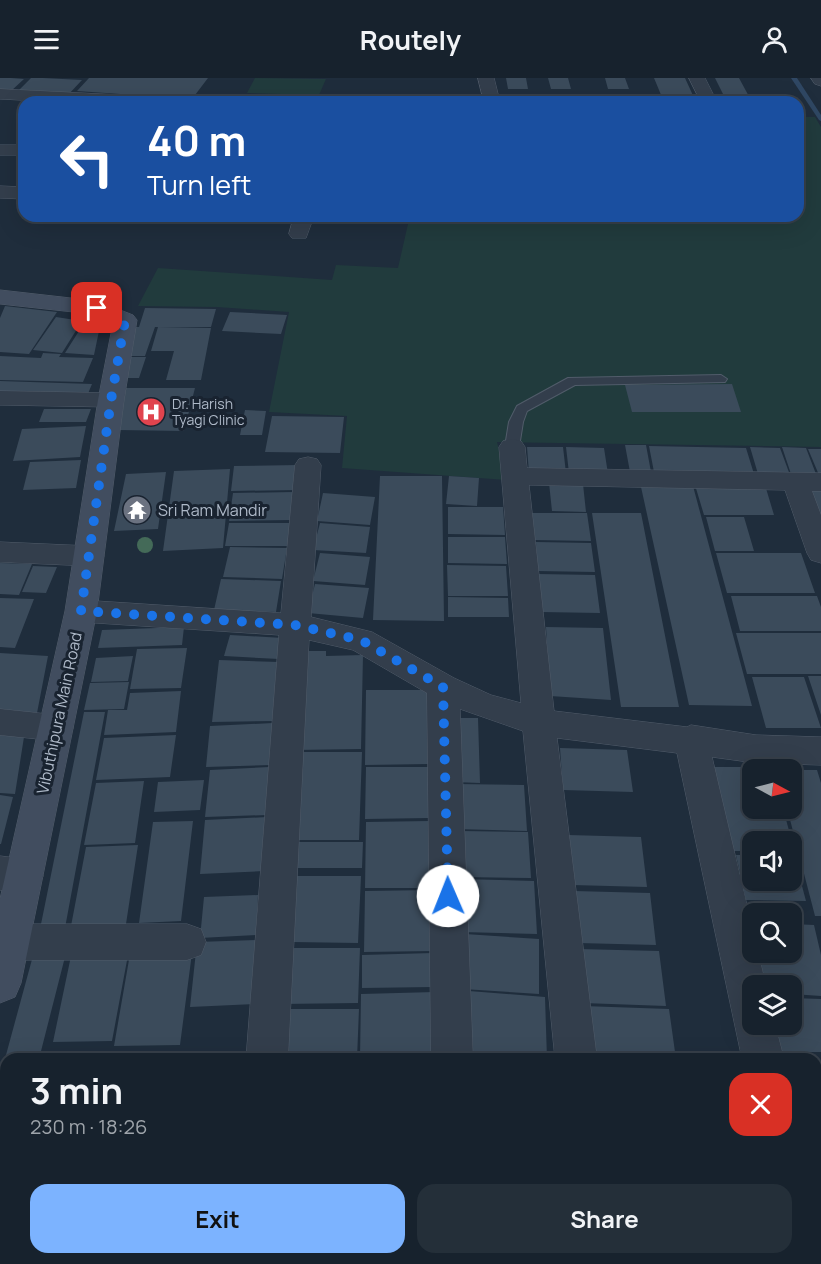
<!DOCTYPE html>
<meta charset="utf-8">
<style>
body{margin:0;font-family:Manrope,sans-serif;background:#242f39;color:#f1f3f6;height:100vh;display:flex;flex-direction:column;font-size:22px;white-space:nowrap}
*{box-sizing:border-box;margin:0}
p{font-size:20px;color:#9ea4aa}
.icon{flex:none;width:33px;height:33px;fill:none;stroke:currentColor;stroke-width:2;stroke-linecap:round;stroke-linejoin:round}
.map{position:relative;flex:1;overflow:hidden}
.side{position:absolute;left:0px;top:975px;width:822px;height:212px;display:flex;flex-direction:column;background:#17222d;border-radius:18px 18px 0 0;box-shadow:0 6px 24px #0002,0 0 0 2px #363f49}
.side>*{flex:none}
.top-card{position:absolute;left:18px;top:18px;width:786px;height:126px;border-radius:18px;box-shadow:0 6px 24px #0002,0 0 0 2px #363f49;background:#1a4fa0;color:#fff;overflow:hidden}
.needle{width:39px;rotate:97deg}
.tools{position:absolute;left:742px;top:681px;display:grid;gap:12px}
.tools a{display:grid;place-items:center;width:60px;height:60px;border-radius:12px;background:#17222d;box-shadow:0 6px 24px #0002,0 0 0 2px #363f49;font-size:30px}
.pin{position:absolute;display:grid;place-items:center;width:51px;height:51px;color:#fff;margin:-26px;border-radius:12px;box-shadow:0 3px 9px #0006}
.me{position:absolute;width:66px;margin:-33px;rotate:359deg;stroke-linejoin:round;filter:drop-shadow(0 0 4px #0008)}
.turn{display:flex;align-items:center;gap:21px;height:126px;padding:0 30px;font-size:27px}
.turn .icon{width:78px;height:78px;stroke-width:2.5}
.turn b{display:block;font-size:42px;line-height:51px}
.round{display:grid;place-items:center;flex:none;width:63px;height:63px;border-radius:18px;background:#242f39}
.headline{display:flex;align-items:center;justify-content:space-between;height:102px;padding:0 30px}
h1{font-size:36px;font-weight:700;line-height:45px}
.primary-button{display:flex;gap:12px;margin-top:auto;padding:12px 30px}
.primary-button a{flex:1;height:69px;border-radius:18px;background:#7cb3ff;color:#111;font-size:24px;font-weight:700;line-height:69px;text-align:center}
.primary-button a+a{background:#242f39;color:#f1f3f6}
header{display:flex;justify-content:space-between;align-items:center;height:78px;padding:0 30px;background:#17222d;font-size:27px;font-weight:700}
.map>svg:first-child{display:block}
.green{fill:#213b3d}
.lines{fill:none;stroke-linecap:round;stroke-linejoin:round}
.stream{fill:#2f4763;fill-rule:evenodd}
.building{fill:#3b4b5b}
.lane-casing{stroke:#515c6a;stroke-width:2}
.street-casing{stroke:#515c6a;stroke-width:1}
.secondary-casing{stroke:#515c6a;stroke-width:1}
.lane{fill:#333e4c;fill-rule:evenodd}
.street{fill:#333e4c;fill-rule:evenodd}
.secondary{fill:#414d5f;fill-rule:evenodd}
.tree{fill:#446a58}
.route{stroke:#1a73e8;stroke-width:10;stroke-dasharray:0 18}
.labels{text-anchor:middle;stroke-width:6;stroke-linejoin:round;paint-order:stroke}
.far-poi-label{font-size:14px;fill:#aeb9c8;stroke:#192330;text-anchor:start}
.poi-label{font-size:16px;fill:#aeb9c8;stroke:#192330;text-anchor:start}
.street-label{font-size:16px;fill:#aeb9c8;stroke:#192330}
</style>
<header><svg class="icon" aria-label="menu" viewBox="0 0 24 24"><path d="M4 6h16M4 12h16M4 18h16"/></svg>Routely<svg class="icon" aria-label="person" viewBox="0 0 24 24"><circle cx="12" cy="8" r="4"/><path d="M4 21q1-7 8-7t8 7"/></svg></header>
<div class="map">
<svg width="821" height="1186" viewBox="0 0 821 1186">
<rect width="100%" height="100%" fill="#1f2d3c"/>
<!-- green -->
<path class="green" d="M255,0L326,1L319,17L247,15Z
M798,39H815L821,49V369L497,364L506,402L342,390L347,338L269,334L289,234L217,229L138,228L158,190L332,202L336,187L398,190L408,146L465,144V138H798Z
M821,992V1116L816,1119V994Z"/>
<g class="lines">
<!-- stream -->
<path class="stream" d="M791,0H797L821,37V43L819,42Z"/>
</g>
<!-- building -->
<path class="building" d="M0,0H11L24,1L11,13L0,12Z
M31,0H43L82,2L68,17L17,14Z
M89,0H208L192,21L77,13Z
M506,0H526L528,11H508Z
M548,0H568L571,11H551Z
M605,0H625L629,11H608Z
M654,0H685L696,24H664Z
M715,0H739L752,24H727Z
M5,228L57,234L29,276L0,274V240Z
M145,230L216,231L211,249H155L145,278H129L136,249H139Z
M230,234L287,237L281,256L222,253Z
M56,239L82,243L62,275L33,272Z
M84,245L99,253L94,277L65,275Z
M158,249L211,250L201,302H166L174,273H151Z
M43,275L61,276L59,279L93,280L83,304L0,302V278L41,280Z
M131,279H146L139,300H124Z
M0,303L92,306L87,318L0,315Z
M732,306L741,334H632L625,307Z
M126,310H195L184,353L118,352Z
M44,331H91L86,344H39Z
M245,332L266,333L262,357H240Z
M272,338L344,339L340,375L265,374Z
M86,348L80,379L13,383L22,351Z
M625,367H646L651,394H630Z
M649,368L746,370L754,396L654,394Z
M527,369H563L566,395H529Z
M566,369L604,370L608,396L569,395Z
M750,369L780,370L790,397L758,396Z
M782,369L806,370L816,396H791Z
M808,371H821V397H819Z
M81,382L76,410L23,412L30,384Z
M299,387L297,412L231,413L234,388Z
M230,391L223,470L163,473L174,393Z
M166,394L158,451L114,453L126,396Z
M380,398H442L444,543L373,542Z
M449,398L479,400L477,428L446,426Z
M549,405L583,406L586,434L552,433Z
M695,407H765L774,437H704Z
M693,408L752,628L689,627L641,409Z
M808,409H821V449Z
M294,414L292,442L229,443L233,415Z
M323,415L375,419L370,447L317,443Z
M448,429H503L505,457L448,456Z
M532,435H587L591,463L534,462Z
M592,435H641L679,629H621Z
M706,439H744L754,473H715Z
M229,445H292L289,468H225Z
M320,445L370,449L366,475L313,472Z
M448,459H505L507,486L448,485Z
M536,464L591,465L595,494L537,493Z
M230,469L287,470L282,501L223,499Z
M320,475L370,479L365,507L313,503Z
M716,475H801L815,515H727Z
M0,485L32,486L19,517L0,516Z
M447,487L506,488L508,518H448Z
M33,488L57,489L46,515L22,514Z
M538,496L595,497L600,535L541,534Z
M221,501L281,503L276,534L214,532Z
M315,506L369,510L363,540L308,535Z
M731,518H817L821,529V553H740Z
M448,519L508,520L509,539H448Z
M0,520L34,521L15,570L0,569Z
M184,549L182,567L98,570L102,552Z
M546,549L603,550L611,622L550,618Z
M736,555H821V596H747Z
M230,557L283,560L279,581L224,578Z
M187,570L181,610L130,611L137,571Z
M301,573H326V578L363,577L361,671L295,672Z
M0,575L48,578L37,635L0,631Z
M133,578L128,603L91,604L96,580Z
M219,582L279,584L275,643L212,644Z
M808,598H821V637Z
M752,599H804L821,650H766Z
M129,604L124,631L84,632L90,605Z
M366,612H427L429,686L365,687Z
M181,613L176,654L104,657L108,632H127L130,615Z
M84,634H105L65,850L40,851Z
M454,640H478L480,705L455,704Z
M273,645L271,687L206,689L210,648Z
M0,657L24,659L15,716L0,715Z
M176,657L170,699L96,702L104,660Z
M560,670L627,672L633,714L563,712Z
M301,674H362L359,762H293Z
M269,689L267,737L205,739L210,692Z
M366,689H428L429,740L365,741Z
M714,689H772L773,692H753V730H783L792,764H753V773H732Z
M792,692H817L821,705V838H815L787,730H792Z
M204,702L200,732L154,734L158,704Z
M144,703L135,765L84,767L96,705Z
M456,706L524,707L527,753L456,751Z
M0,717L13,719L1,766H0Z
M267,739L264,793L200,796L205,742Z
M193,743L181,843L139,845L153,744Z
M429,743L431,810H365L366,744Z
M461,753L528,754L531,800L461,799Z
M568,757L641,759L647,809L572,807Z
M292,764H363L362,790H290Z
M138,767L126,846L71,848L86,769Z
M736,777H753V802H792V778H794L806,823L746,822Z
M297,798H361L358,865L292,864Z
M460,801L534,803L537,856L461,854Z
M432,812L433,873L364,874L365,813Z
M574,813L650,815L656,867L578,865Z
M258,817L256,857L200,860L204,819Z
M792,846L814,847L821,877V918L792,916V908H760L754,874H792Z
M465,856L539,861V916L463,911Z
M259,862L255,926L190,929L197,864Z
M286,870H360L358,925L281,926Z
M578,871L659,873L666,928L583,925Z
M34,874L66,875L39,981H6V1077L0,1075V999Z
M192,875L180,967L114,968L130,876Z
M433,875V909L362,910V877Z
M128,877L112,963L53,964L71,878Z
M469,913L545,919L547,981L466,977Z
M435,914L437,981H360L361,916Z
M792,920L821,921V974H802L804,981H775L769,946H792Z
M583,928L669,931L676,981H587Z
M282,931H359L357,981H277Z
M45,973L164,976L163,981H43Z
M0,1084L6,1085V1173L0,1172Z
M66,1180H145L144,1186H91Z
M154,1180H243L241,1186H153Z
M250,1180H342L341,1186H249Z
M348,1180H438L437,1186H347Z
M442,1180H491L518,1185L441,1186Z"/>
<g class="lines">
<!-- lane casing -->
<g class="lane-casing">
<path id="lane" d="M721,297L727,301L725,304L575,307L527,333L523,344L519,369L512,373L505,369L509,344L517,328L568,300Z"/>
</g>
<!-- street casing -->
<g class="street-casing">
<path id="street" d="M478,0H494L500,24H484Z
M689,0H705L717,24H701Z
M811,0H821V8L815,6Z
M0,11L162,19L170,24H61L0,21Z
M0,67H24V77H0Z
M0,108L24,109V121L0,120Z
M294,138H314L306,160H292L289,156Z
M0,313L111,315L120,317L123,322L120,327L111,329L0,327Z
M512,361L521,363L525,369L527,390L821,395V413H812L821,437V485L811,482L807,475L785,412L529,407L554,633L687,649L691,647L756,657L821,659V687L756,685L712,679L753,853V874H758L766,908H753V946H775L784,981H742L677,675L557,660L597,981H555L523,653L460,631L473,981H431L427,615L353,572L309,562L288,981H246L279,557L81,544L70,541L66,533L70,525L81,522L281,535L295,387L299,381L308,379L317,381L321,387L311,539L372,554L454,600L491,617L521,625L499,369L503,363Z
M0,464L90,468L100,471L104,478L100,485L90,488L0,484Z
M0,631L57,637L69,641L73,650L69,659L57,663L0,657Z
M0,778L25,781L38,786L43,798L38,810L25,815L0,812Z
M10,846H187L201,851L206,864L201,877L187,882H10L0,878V850Z"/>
</g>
<!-- secondary casing -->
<g class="secondary-casing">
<path id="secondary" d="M0,212L97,223L133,237L137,242L124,322L97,533L21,905L15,919L0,925V821L65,533L98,322L113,245L92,236L0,226Z"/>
</g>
<!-- lane -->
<use href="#lane" class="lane"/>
<!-- street -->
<use href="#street" class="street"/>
<!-- secondary -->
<use href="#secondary" class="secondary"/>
</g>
<!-- trees -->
<circle class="tree" cx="145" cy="467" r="8"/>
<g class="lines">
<!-- route -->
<path class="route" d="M97,230L125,242L111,322L81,533L295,547L361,562L443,609L448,818"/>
</g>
<!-- icons -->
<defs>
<g id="hospital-disc" transform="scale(1.5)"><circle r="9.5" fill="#e0444e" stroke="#192330"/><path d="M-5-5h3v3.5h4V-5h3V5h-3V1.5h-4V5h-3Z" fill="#fff"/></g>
<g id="temple-disc" transform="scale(1.5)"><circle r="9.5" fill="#6b7280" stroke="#192330"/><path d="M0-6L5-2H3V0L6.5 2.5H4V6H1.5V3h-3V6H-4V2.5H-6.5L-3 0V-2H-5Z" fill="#fff"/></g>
</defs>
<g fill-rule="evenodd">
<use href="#hospital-disc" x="151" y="334"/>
<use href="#temple-disc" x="137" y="432"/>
</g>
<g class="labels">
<!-- far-poi labels -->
<g class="far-poi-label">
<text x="172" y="331">Dr. Harish<tspan x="172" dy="16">Tyagi Clinic</tspan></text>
</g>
<!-- poi labels -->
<g class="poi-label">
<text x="158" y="438">Sri Ram Mandir</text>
</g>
<!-- street labels -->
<g class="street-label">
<text transform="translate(59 635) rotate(-78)" y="6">Vibuthipura Main Road</text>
</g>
</g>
</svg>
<div class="tools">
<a><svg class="needle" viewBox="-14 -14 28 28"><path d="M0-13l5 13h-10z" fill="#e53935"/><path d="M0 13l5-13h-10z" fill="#9ea4aa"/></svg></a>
<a><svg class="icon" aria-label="sound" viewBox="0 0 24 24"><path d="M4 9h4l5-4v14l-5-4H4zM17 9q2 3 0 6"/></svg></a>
<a><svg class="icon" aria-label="search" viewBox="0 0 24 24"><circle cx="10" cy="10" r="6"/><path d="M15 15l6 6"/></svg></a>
<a><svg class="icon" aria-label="layers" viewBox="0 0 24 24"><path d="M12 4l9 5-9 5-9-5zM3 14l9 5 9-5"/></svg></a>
</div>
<div class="pin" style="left:97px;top:230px;background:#d93025"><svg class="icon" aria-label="arrive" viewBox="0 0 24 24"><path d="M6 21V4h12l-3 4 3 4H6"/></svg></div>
<svg class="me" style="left:448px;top:818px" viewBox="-20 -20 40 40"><circle r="19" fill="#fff"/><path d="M0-13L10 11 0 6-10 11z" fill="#1a73e8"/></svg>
<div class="top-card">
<div class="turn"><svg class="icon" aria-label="left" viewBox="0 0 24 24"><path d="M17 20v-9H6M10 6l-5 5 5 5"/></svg><div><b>40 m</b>Turn left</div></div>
</div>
<section class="side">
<div class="headline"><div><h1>3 min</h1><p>230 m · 18:26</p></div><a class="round" style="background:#d93025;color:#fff"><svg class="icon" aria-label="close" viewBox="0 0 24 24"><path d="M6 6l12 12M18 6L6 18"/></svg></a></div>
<div class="primary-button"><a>Exit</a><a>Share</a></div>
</section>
</div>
